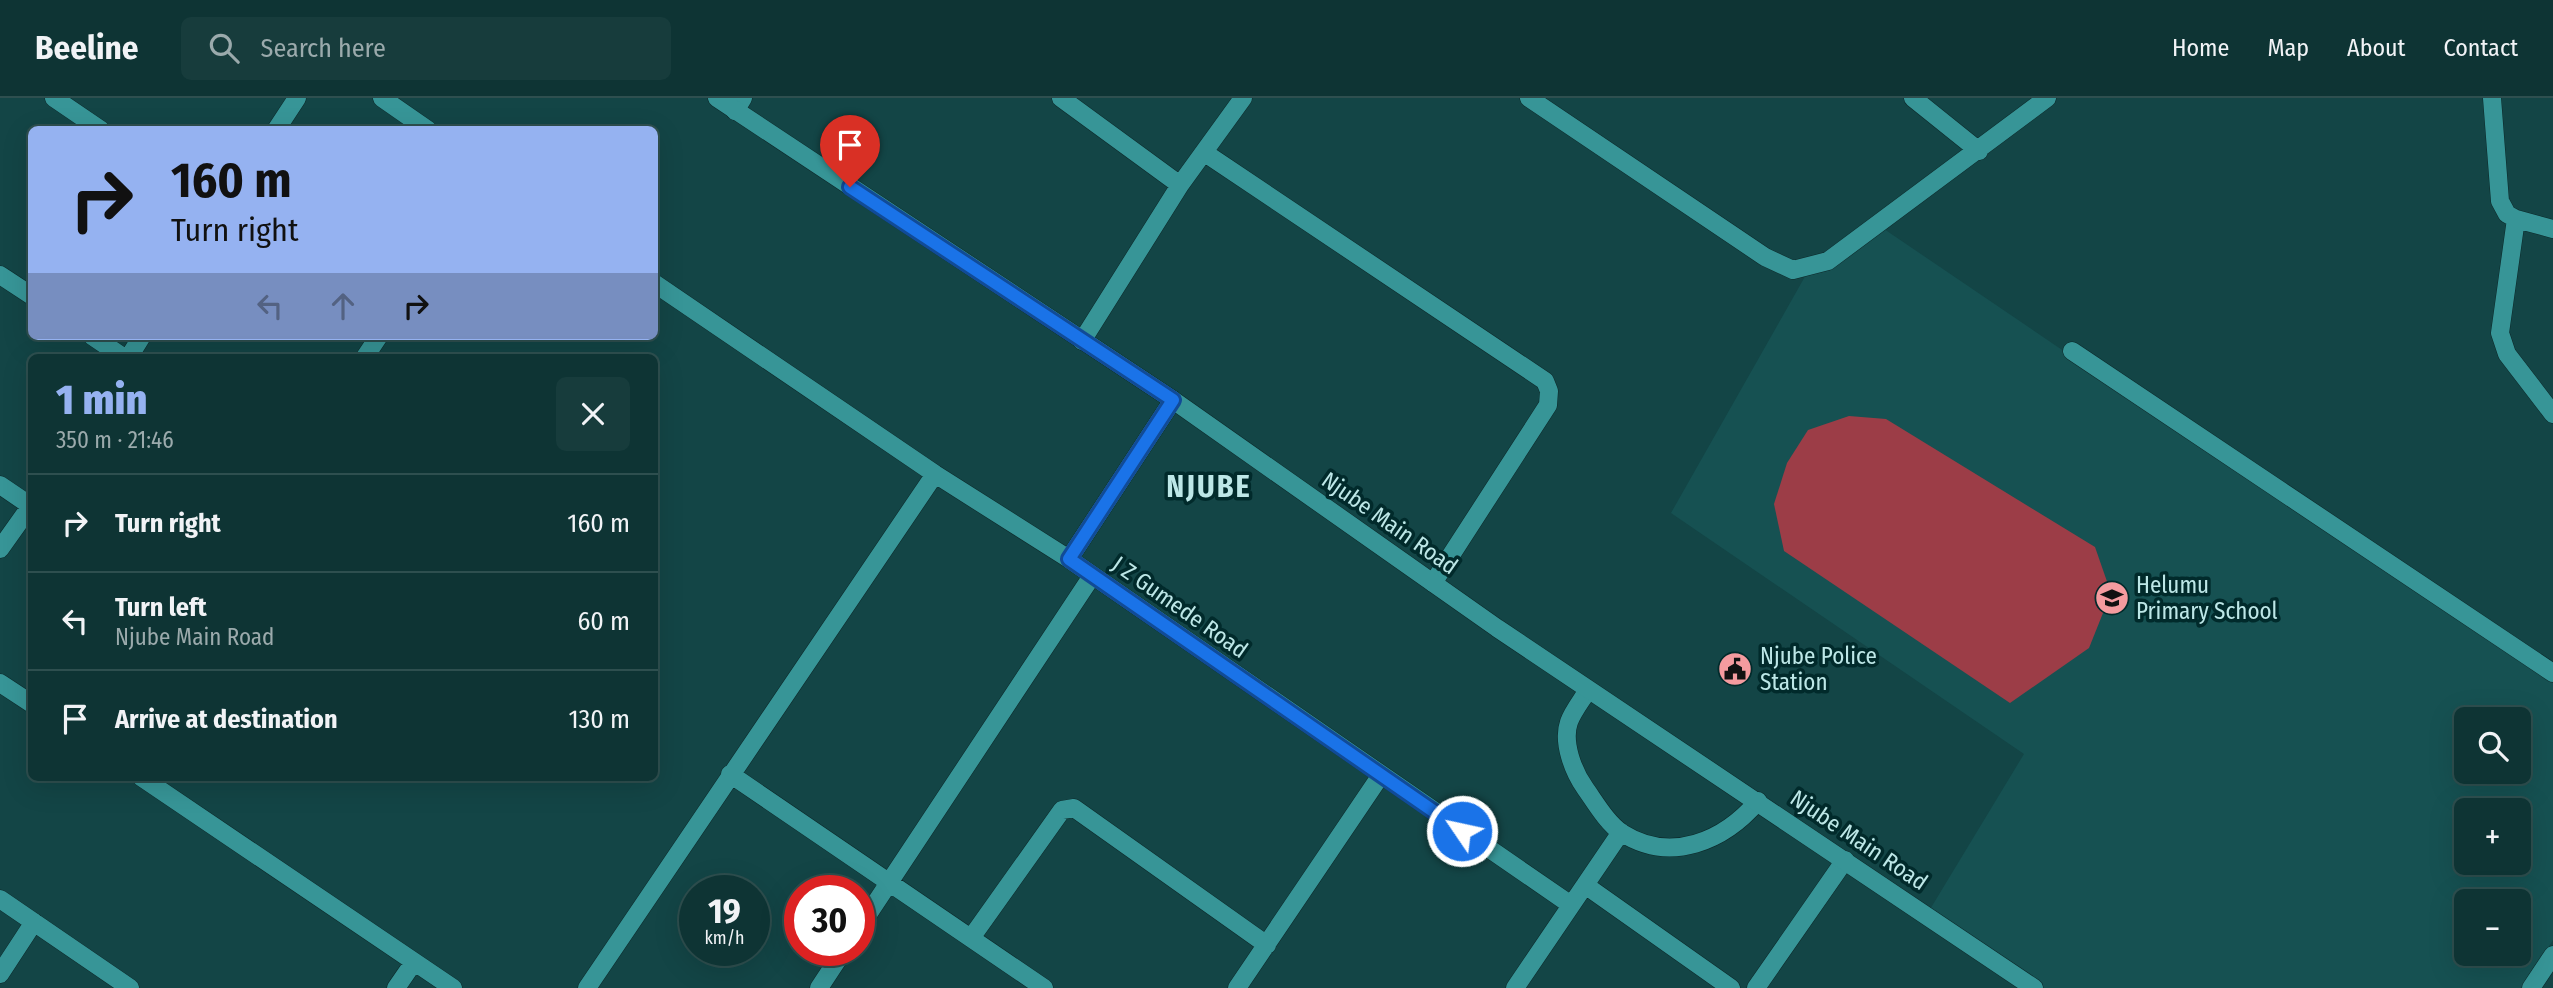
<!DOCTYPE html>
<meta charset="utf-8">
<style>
body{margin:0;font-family:"Fira Sans Condensed",sans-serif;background:#173c3c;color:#f1f3f6;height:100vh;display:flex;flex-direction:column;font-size:26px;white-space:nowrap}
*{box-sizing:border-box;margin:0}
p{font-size:23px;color:#9baaac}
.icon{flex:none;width:38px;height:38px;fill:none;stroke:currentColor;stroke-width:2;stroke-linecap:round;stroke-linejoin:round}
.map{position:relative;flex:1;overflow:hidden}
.sheet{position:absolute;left:28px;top:256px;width:630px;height:427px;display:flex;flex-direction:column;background:#0e3434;border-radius:10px;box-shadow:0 7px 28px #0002,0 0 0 2px #2e4f4f}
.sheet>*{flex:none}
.banner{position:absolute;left:28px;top:28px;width:630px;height:214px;border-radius:10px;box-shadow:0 7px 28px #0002,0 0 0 2px #2e4f4f;background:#95b2f1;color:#111;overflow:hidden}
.controls{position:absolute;left:2454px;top:609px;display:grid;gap:14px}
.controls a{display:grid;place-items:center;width:77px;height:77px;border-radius:10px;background:#0e3434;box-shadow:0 7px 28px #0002,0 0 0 2px #2e4f4f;font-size:35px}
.speed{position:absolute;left:679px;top:777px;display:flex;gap:14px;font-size:35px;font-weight:700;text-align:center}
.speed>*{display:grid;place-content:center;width:91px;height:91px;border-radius:50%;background:#0e3434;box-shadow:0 7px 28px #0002,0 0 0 2px #2e4f4f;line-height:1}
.speed small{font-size:18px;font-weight:400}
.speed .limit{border:10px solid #d22;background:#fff;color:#111}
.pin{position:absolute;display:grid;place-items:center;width:60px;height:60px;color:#fff;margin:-72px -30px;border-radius:50% 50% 50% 0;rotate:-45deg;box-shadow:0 0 7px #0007}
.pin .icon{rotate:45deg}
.me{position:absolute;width:77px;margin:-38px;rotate:304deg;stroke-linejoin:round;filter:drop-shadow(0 0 5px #0008)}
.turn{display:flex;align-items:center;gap:24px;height:147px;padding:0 28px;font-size:32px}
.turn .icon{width:91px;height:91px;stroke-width:2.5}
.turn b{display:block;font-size:49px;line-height:60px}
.lanes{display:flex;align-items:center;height:66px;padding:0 28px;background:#0003;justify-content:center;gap:35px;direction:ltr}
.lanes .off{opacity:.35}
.round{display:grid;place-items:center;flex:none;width:74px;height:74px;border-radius:10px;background:#173c3c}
.head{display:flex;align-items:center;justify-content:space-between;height:119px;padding:0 28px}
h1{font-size:42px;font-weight:800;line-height:52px;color:#95b2f1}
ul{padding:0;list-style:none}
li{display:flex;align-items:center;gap:21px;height:98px;padding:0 28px;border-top:2px solid #2e4f4f}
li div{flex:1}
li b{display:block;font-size:26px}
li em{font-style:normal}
header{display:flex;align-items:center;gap:42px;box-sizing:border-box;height:98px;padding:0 35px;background:#0e3434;border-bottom:2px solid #2e4f4f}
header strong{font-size:33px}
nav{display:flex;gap:38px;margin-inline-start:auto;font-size:24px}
.search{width:490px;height:63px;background:#173c3c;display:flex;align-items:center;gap:18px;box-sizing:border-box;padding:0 24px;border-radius:10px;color:#9baaac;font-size:26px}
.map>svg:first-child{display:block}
.built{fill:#165152;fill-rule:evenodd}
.green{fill:#9c3d47}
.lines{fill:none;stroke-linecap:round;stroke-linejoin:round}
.street-casing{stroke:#0c292a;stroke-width:19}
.secondary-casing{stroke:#0c292a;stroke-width:19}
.street{stroke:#379597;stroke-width:18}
.secondary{stroke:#379597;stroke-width:18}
.route-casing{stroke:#114b97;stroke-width:18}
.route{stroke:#1a73e8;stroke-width:12}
.labels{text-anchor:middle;stroke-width:7;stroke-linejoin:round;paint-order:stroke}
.street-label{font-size:23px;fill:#bde7e7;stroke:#012a2b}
.poi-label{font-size:23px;fill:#bde7e7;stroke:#012a2b;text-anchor:start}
.district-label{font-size:30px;font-weight:bold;letter-spacing:2px;fill:#bde7e7;stroke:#012a2b}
</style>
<header>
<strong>Beeline</strong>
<div class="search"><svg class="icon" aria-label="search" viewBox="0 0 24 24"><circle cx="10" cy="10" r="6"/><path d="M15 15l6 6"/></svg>Search here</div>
<nav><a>Home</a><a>Map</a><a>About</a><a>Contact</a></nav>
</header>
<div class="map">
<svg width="2553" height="890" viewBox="0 0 2553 890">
<rect width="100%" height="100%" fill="#134546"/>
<!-- built -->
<path class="built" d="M1884,131L2553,585V842L2522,890H2043L1929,813L2024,656L1671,415L1807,175ZM2466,621H2518V674H2466ZM2466,712H2518V765H2466ZM2466,803H2518V856H2466Z"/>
<!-- green -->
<path class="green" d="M1849,318L1886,321L2095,449L2111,495L2089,550L2010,605L1784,453L1774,406L1787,365L1808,332Z"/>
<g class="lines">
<!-- street casing -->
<g class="street-casing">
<path id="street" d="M54,0L101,32
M382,0L428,32
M1061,0L1180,87
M1529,0L1765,159L1793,172L1828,163L2047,0
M1913,0L1979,53
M2492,0L2500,103L2507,116L2516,121L2500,235L2507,256L2553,316
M735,13L743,0
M276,32L297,0
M1205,55L1545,283L1549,293L1548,307L1433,485
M2516,121L2553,131
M0,177L32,198
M654,185L935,376L1069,461L1571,807
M92,238L123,259
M1082,243L1180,87L1243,0
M2072,253L2553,575
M129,259L142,238
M365,259L379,238
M0,387L31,408
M0,451L32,406
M1069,461L1173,302
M0,585L32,606
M1588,592C1582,602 1573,613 1569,624C1562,644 1573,673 1585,690C1595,704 1607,725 1622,735C1671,766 1724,743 1758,703
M730,676L1044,890
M141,679L453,890
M1585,787L1731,890
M0,801L130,890
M859,830L1092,478
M971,840L1062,712L1074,710L1267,847
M0,876L34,824
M396,890L414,864
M587,890L935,376
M819,890L844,852
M1237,890L1381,677
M1515,890L1621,734
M1756,890L1845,762
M2531,890L2553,857"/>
</g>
<!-- secondary casing -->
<g class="secondary-casing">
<path id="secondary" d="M717,0L1173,302L1497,530L2034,890"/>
</g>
<!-- street -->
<use href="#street" class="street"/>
<!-- secondary -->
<use href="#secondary" class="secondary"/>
</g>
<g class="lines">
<!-- route casing -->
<g class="route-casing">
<path id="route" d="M850,89L1173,302L1069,461L1462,733"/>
</g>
<!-- route -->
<use href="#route" class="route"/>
</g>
<!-- icons -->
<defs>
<g id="school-disc" transform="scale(1.75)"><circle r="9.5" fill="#f49b9f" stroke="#012a2b"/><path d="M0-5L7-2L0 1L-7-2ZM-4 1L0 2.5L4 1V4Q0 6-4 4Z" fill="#111"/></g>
<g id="civic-disc" transform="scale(1.75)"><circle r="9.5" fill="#f49b9f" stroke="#012a2b"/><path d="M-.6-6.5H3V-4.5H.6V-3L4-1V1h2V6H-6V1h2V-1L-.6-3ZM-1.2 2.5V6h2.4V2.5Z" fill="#111"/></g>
</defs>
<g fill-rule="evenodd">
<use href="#school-disc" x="2112" y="500"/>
<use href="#civic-disc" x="1735" y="571"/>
</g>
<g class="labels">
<!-- street labels -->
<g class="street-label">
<text transform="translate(1390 425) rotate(35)" y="8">Njube Main Road</text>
<text transform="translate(1180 509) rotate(35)" y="8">J Z Gumede Road</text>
<text transform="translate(1859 742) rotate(34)" y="8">Njube Main Road</text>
</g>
<!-- poi labels -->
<g class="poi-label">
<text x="2136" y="495">Helumu<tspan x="2136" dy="26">Primary School</tspan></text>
<text x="1760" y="566">Njube Police<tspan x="1760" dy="26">Station</tspan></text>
</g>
<!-- district labels -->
<g class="district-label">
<text x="1209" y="399">NJUBE</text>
</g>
</g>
</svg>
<div class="controls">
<a><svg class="icon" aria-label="search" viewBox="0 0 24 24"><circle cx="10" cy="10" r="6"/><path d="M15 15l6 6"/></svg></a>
<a>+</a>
<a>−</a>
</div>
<div class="speed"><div>19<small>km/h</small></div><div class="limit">30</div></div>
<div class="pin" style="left:850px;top:89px;background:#d93025"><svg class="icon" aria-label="arrive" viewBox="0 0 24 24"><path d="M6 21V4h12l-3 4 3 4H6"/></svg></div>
<svg class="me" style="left:1462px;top:733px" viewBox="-20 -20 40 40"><circle r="17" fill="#1a73e8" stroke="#fff" stroke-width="3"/><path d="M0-11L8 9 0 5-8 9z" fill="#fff"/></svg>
<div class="banner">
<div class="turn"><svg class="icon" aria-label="right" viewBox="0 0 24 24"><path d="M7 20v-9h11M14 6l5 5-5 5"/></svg><div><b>160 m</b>Turn right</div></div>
<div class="lanes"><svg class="icon off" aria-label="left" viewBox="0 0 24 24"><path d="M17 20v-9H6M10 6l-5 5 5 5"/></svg><svg class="icon off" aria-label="ahead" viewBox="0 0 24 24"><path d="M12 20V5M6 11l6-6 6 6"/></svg><svg class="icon" aria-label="right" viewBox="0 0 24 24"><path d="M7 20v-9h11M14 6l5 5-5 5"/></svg></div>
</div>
<section class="sheet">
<div class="head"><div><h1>1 min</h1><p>350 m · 21:46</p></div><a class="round"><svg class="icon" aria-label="close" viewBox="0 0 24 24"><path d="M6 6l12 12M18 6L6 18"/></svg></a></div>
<ul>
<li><svg class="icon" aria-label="right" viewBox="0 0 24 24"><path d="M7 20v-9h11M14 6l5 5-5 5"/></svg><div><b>Turn right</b></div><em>160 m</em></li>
<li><svg class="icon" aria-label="left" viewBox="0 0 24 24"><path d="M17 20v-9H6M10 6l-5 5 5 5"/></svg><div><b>Turn left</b><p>Njube Main Road</p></div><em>60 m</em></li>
<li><svg class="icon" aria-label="arrive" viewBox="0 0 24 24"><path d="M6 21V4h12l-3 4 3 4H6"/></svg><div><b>Arrive at destination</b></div><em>130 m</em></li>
</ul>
</section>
</div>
